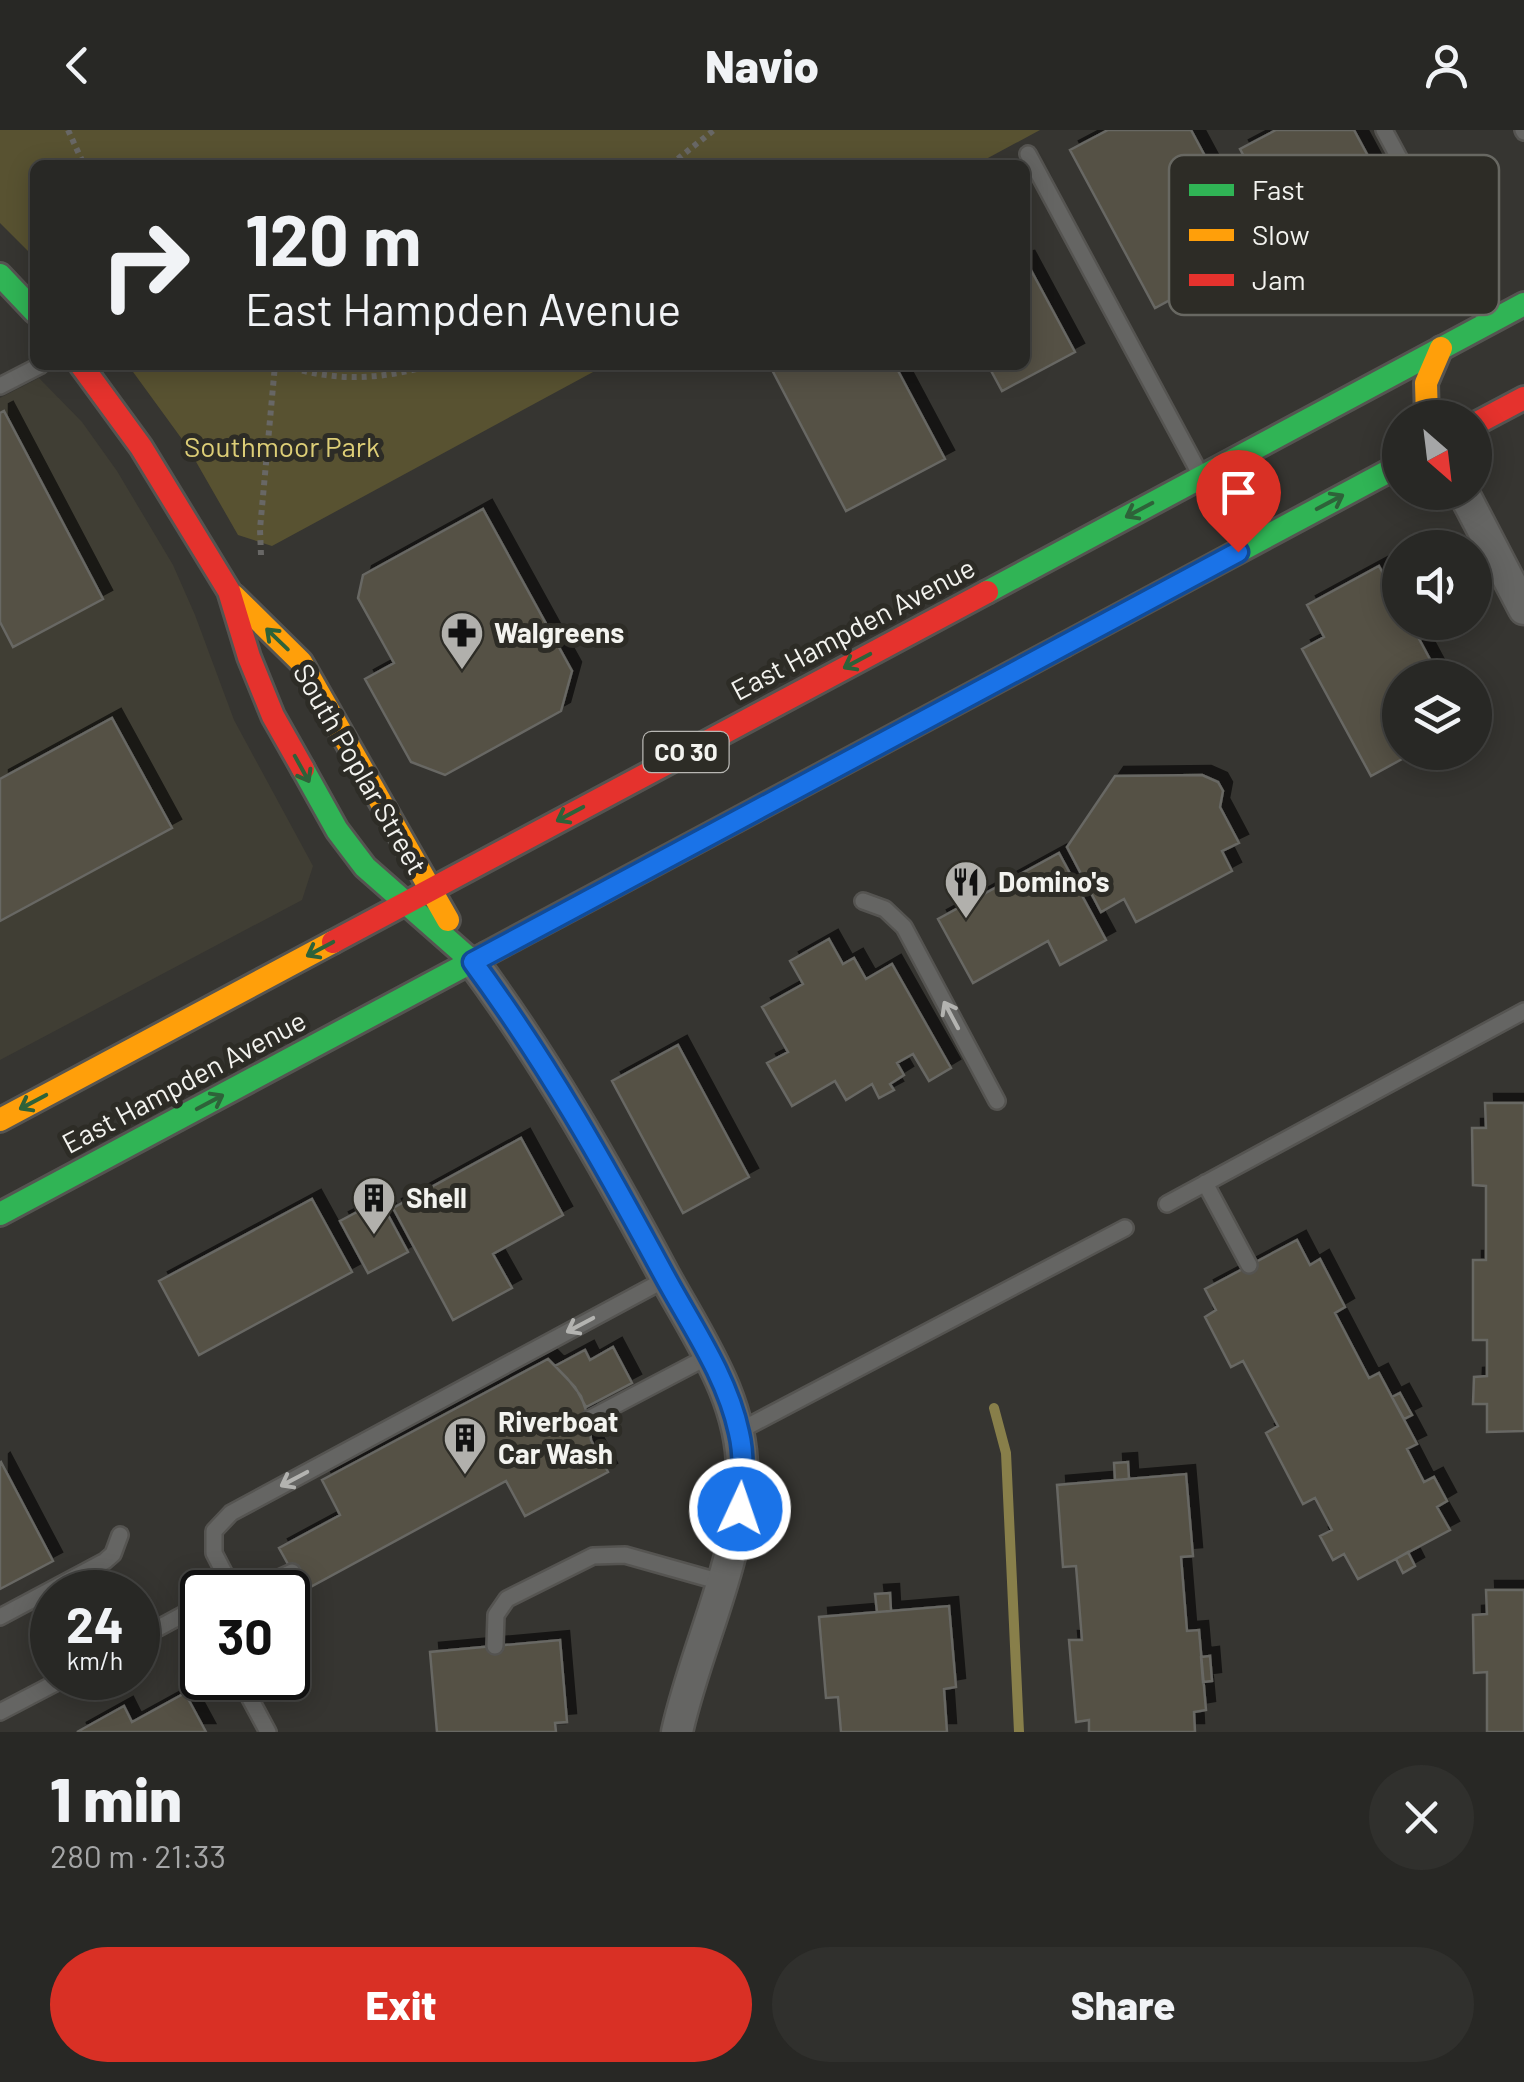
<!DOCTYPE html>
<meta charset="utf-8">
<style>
body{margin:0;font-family:Barlow,sans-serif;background:#30302d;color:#f1f3f6;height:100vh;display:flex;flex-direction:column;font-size:38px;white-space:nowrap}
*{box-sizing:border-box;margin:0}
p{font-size:32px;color:#a5a6a7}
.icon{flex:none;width:55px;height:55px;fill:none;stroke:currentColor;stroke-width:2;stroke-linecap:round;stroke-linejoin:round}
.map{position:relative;height:1602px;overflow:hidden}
.drawer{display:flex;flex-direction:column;background:#282825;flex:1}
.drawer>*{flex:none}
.banner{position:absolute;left:30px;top:30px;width:1000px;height:210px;border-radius:15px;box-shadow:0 5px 25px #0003,0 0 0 2px #444442;background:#282825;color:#f1f3f6;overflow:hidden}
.needle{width:65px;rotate:152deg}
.fabs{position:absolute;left:1382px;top:270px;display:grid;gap:20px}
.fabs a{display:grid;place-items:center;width:110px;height:110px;border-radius:50%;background:#282825;box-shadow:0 5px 25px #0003,0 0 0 2px #444442;font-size:50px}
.speed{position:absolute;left:30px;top:1440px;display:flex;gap:20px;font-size:50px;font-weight:700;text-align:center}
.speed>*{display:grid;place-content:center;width:130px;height:130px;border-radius:50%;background:#282825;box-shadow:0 5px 25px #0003,0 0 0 2px #444442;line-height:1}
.speed small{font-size:25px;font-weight:400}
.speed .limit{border:5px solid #111;border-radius:15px;background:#fff;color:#111}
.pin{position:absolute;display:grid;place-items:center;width:85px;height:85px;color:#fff;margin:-102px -42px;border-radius:50% 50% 50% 0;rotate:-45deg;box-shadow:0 0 10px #0007}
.pin .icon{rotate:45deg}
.me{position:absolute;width:110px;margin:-55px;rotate:3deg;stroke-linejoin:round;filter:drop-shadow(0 0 8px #0008)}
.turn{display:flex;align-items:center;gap:35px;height:210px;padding:0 50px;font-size:45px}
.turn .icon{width:130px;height:130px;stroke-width:2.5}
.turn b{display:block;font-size:70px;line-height:85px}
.round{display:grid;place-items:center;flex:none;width:105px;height:105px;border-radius:52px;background:#30302d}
.overview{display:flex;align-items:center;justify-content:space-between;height:170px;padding:0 50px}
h1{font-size:60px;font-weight:800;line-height:75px}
.primary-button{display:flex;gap:20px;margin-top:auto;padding:20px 50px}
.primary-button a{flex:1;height:115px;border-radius:60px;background:#d93025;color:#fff;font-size:40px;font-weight:800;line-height:115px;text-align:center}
.primary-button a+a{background:#30302d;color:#f1f3f6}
header{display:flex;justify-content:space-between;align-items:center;height:130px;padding:0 50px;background:#282825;font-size:45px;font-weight:800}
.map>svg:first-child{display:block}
.built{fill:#403e34}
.green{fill:#585231}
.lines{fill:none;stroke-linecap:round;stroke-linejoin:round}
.stream{stroke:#887f4a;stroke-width:10}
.building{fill:#545145;stroke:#686764;stroke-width:2.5;filter:url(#shadow)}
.lane-casing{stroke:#555451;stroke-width:20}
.street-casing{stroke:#555451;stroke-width:35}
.fast-casing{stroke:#555451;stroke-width:28}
.slow-casing{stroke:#555451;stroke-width:28}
.jam-casing{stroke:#555451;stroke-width:28}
.path{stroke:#686765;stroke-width:6;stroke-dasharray:5 5;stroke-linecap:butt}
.lane{stroke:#656563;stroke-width:15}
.street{stroke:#656563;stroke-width:30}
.fast{stroke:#30b455;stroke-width:22}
.slow{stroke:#ff9f0a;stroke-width:22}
.jam{stroke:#e5322d;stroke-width:22}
.oneway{stroke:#2e6239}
.oneway2{stroke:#b3b3b0}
.route-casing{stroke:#114b97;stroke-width:25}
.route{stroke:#1a73e8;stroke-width:18}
.labels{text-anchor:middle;stroke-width:10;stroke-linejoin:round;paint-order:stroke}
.shield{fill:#2d2c26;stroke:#b8b7b3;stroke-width:2.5}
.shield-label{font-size:25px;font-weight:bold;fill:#f3f3ef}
.park-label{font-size:28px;fill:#ddce77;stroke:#2d2c26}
.street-label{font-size:28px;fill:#f3f3ef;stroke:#2d2c26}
.poi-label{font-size:28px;font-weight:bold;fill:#f3f3ef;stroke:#2d2c26;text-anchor:start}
.key{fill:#2d2c26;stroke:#686862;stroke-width:2.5}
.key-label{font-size:28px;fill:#f3f3ef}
</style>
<header><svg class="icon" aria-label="back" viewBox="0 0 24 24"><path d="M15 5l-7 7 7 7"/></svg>Navio<svg class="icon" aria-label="person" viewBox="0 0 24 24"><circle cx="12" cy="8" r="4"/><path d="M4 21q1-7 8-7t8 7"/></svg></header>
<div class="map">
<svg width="1524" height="1602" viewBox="0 0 1524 1602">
<defs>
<filter id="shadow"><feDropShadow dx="9" dy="-9" stdDeviation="0" flood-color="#0009"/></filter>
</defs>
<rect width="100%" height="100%" fill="#363531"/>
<!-- built -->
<path class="built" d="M39,248L82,292L117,341L173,435L195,485L234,590L313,736L302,770L0,930V268Z"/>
<!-- green -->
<path class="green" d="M0,0H1040L975,35H35V128L0,93Z
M128,235H606L272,416L238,405L187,316Z"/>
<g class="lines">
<!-- stream -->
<path class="stream" d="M994,1278L1006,1323L1019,1602"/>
</g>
<!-- building -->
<path class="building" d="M1108,0H1191L1257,123L1155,178L1070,20Z
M1276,0H1354L1389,65L1293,116L1240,19Z
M1025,129L1075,222L1002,261L988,235H1025Z
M895,235L945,329L846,381L770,236Z
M4,281L103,469L13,517L0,492V283Z
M483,379L572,541L561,581L445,645L411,632L365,549L394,533L358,468L363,445Z
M1379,436L1400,474V492H1410L1440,548H1400V622H1415L1371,646L1302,519L1324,507L1307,475Z
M112,588L172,698L0,791V649Z
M1202,645L1218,652L1223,661L1220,677L1239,713L1222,721L1232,741L1136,792L1124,769L1101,782L1067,717L1115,646Z
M1059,723L1106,810L1060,835L1048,811L973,853L938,789Z
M829,809L843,834L854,828L866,849L892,834L951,938L929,951L913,924L897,933L904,945L890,954L894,960L879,968L872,954L846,970L835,951L792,976L767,933L788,922L762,877L803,854L790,831Z
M678,915L749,1047L683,1083L612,951Z
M1485,973H1524V1301L1487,1302V1274H1473L1474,1247L1487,1246V1210H1473V1130H1486V1056L1473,1055L1472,998H1486Z
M521,1008L563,1085L493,1124L512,1158L453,1190L393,1078Z
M312,1069L352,1142L199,1225L159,1151Z
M380,1070L408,1122L368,1143L340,1091Z
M1297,1110L1310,1135L1320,1129L1345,1177L1335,1183L1369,1248L1379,1243L1417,1314L1407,1319L1424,1352L1434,1347L1447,1371L1437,1377L1450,1400L1358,1449L1344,1424L1333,1430L1320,1406L1332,1400L1315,1368L1303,1374L1266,1303L1278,1296L1243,1231L1231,1237L1205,1187L1216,1180L1205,1159Z
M613,1217L632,1253L586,1277L575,1257L555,1236L585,1220L590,1230Z
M548,1229L567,1248L581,1266L589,1289L591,1310L608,1342L525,1386L506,1351L303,1461L279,1418L340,1385L322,1350Z
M1400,1263L1412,1285L1404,1289L1392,1267Z
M1,1332L53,1431L0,1459V1333Z
M1128,1332L1129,1349L1115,1350L1114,1333Z
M1186,1344L1193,1426L1181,1427L1187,1501L1199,1500L1206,1580L1194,1582L1195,1602H1089V1590L1076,1592L1069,1510H1082L1076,1436L1063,1437L1057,1355Z
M1408,1422L1415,1436L1403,1443L1396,1429Z
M1486,1460H1524V1602H1487V1542L1474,1543L1473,1485L1487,1484Z
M890,1463L891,1481L877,1482L875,1464Z
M949,1476L956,1557L944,1559L947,1602H841L838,1567L826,1568L819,1487Z
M560,1510L567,1592L555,1593L556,1602H437L430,1522Z
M1210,1526L1212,1551L1203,1552L1201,1527Z
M185,1563L206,1602H77L124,1576L132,1592Z"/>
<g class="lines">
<!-- lane casing -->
<g class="lane-casing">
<path id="lane" d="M1384,0L1484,186
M1523,0L1524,2
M1028,24L1199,342
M0,256L41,235
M863,771L885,779L904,797L997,971
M1205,1053L1249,1135
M1167,1074L1524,881
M589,1289L709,1226
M739,1301L1125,1098
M292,1442L253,1460L231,1456L214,1423V1401L231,1383L666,1149
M0,1487L105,1431L113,1424L120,1405
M138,1509L201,1475L202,1478
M495,1516L496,1485L507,1469L593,1426L625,1425L721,1452
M239,1548L268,1602
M0,1582L65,1548"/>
</g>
<!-- street casing -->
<g class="street-casing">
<path id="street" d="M1463,362L1524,479
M473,832C546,931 605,1035 663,1143C697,1206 744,1270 742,1345C740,1433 696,1516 677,1602"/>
</g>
<!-- fast casing -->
<g class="fast-casing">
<path id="fast" d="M0,145L35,182
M987,462L1524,174
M1064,515L1400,335
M303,639L337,700L365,737L473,832
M0,1084L486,824"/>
</g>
<!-- slow casing -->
<g class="slow-casing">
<path id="slow" d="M1427,288L1426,253L1441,218
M234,466L301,532L448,790
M486,824L1064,515
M0,990L333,812"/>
</g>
<!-- jam casing -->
<g class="jam-casing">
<path id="jam" d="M81,235L141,317L229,461L249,527L273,586L303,639
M1475,294L1524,268
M333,812L987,462"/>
</g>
<!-- path -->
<path class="path" d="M68,0L84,35
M670,35L714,0
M283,235C332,252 381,250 431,235
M261,425L260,399L275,235"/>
<!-- lane -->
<use href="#lane" class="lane"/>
<!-- street -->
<use href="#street" class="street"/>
<!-- fast -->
<use href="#fast" class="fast"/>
<!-- slow -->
<use href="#slow" class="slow"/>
<!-- jam -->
<use href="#jam" class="jam"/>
</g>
<!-- one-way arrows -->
<defs><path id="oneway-shaft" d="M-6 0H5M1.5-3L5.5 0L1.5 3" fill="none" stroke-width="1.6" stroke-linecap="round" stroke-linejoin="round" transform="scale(2.5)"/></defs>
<g class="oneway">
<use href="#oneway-shaft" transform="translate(1330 372) rotate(-28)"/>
<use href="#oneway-shaft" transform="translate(1139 380) rotate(152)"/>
<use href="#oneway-shaft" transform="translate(277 509) rotate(-136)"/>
<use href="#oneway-shaft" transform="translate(857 531) rotate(152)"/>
<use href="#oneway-shaft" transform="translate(302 639) rotate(61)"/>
<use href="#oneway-shaft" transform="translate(570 684) rotate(152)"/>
<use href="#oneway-shaft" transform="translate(320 819) rotate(152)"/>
<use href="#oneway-shaft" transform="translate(33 972) rotate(152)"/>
<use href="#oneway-shaft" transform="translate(210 972) rotate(-28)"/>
</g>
<g class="oneway2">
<use href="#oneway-shaft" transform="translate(951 885) rotate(-118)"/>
<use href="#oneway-shaft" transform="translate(580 1195) rotate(152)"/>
<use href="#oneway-shaft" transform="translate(294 1349) rotate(152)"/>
</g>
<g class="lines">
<!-- route casing -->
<g class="route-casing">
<path id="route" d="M740,1379C742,1354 745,1328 739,1303C727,1246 691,1195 664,1145C604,1034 548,934 473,832L1238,422"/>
</g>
<!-- route -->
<use href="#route" class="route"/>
</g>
<!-- icons -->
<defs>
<g id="pharmacy-pin" transform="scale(2.25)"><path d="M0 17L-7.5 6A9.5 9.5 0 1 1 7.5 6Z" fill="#b1b0ac" stroke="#2d2c26"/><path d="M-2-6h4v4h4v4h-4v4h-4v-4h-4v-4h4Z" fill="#111"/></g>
<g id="restaurant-pin" transform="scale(2.25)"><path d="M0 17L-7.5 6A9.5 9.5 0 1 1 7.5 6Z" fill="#b1b0ac" stroke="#2d2c26"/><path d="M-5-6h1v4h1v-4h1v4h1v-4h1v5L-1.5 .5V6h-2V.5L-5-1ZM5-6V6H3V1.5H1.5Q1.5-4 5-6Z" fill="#111"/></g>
<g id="building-pin" transform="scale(2.25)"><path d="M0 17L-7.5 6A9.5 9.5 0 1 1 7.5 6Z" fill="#b1b0ac" stroke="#2d2c26"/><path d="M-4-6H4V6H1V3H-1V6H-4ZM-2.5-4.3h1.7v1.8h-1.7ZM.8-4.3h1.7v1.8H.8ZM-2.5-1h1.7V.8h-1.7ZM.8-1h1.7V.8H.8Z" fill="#111"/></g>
</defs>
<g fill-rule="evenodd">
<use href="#pharmacy-pin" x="462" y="503"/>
<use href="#restaurant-pin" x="966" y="752"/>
<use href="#building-pin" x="374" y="1068"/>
<use href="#building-pin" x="465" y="1308"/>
</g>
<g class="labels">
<!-- shield labels -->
<rect class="shield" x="643.5" y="602" width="85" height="40" rx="8"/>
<g class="shield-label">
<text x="686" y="631">CO 30</text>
</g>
<!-- park labels -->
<g class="park-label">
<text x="282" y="327">Southmoor Park</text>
</g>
<!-- street labels -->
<g class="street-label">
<text transform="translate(853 499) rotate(-28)" y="10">East Hampden Avenue</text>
<text transform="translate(360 639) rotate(60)" y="10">South Poplar Street</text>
<text transform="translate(184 952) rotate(-28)" y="10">East Hampden Avenue</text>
</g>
<!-- poi labels -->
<g class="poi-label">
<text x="494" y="513">Walgreens</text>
<text x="998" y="762">Domino's</text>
<text x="406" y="1078">Shell</text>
<text x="498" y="1302">Riverboat<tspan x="498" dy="32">Car Wash</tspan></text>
</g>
</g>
<!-- legend -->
<rect x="1169" y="25" width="330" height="160" rx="15" class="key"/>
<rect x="1189" y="54" width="45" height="12" fill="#30b455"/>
<rect x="1189" y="99" width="45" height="12" fill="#ff9f0a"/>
<rect x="1189" y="144" width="45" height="12" fill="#e5322d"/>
<g class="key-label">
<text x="1252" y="70">Fast</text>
<text x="1252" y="115">Slow</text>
<text x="1252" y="160">Jam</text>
</g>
</svg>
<div class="fabs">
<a><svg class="needle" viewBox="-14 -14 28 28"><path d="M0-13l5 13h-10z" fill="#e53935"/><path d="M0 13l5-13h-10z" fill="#a5a6a7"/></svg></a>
<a><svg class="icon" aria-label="sound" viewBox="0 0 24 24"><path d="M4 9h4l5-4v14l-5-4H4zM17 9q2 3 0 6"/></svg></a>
<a><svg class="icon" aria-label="layers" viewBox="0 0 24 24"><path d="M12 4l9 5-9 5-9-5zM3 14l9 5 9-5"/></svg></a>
</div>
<div class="speed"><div>24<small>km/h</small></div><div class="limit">30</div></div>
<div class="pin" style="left:1238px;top:422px;background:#d93025"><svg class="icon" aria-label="arrive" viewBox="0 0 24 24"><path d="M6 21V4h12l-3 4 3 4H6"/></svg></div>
<svg class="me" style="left:740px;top:1379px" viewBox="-20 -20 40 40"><circle r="17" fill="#1a73e8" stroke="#fff" stroke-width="3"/><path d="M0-11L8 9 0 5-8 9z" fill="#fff"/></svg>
<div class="banner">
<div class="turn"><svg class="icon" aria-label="right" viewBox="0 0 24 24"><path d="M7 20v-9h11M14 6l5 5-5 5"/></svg><div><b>120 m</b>East Hampden Avenue</div></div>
</div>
</div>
<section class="drawer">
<div class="overview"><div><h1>1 min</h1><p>280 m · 21:33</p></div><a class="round"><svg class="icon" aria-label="close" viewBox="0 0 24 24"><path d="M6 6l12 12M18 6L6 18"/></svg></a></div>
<div class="primary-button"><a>Exit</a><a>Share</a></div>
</section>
